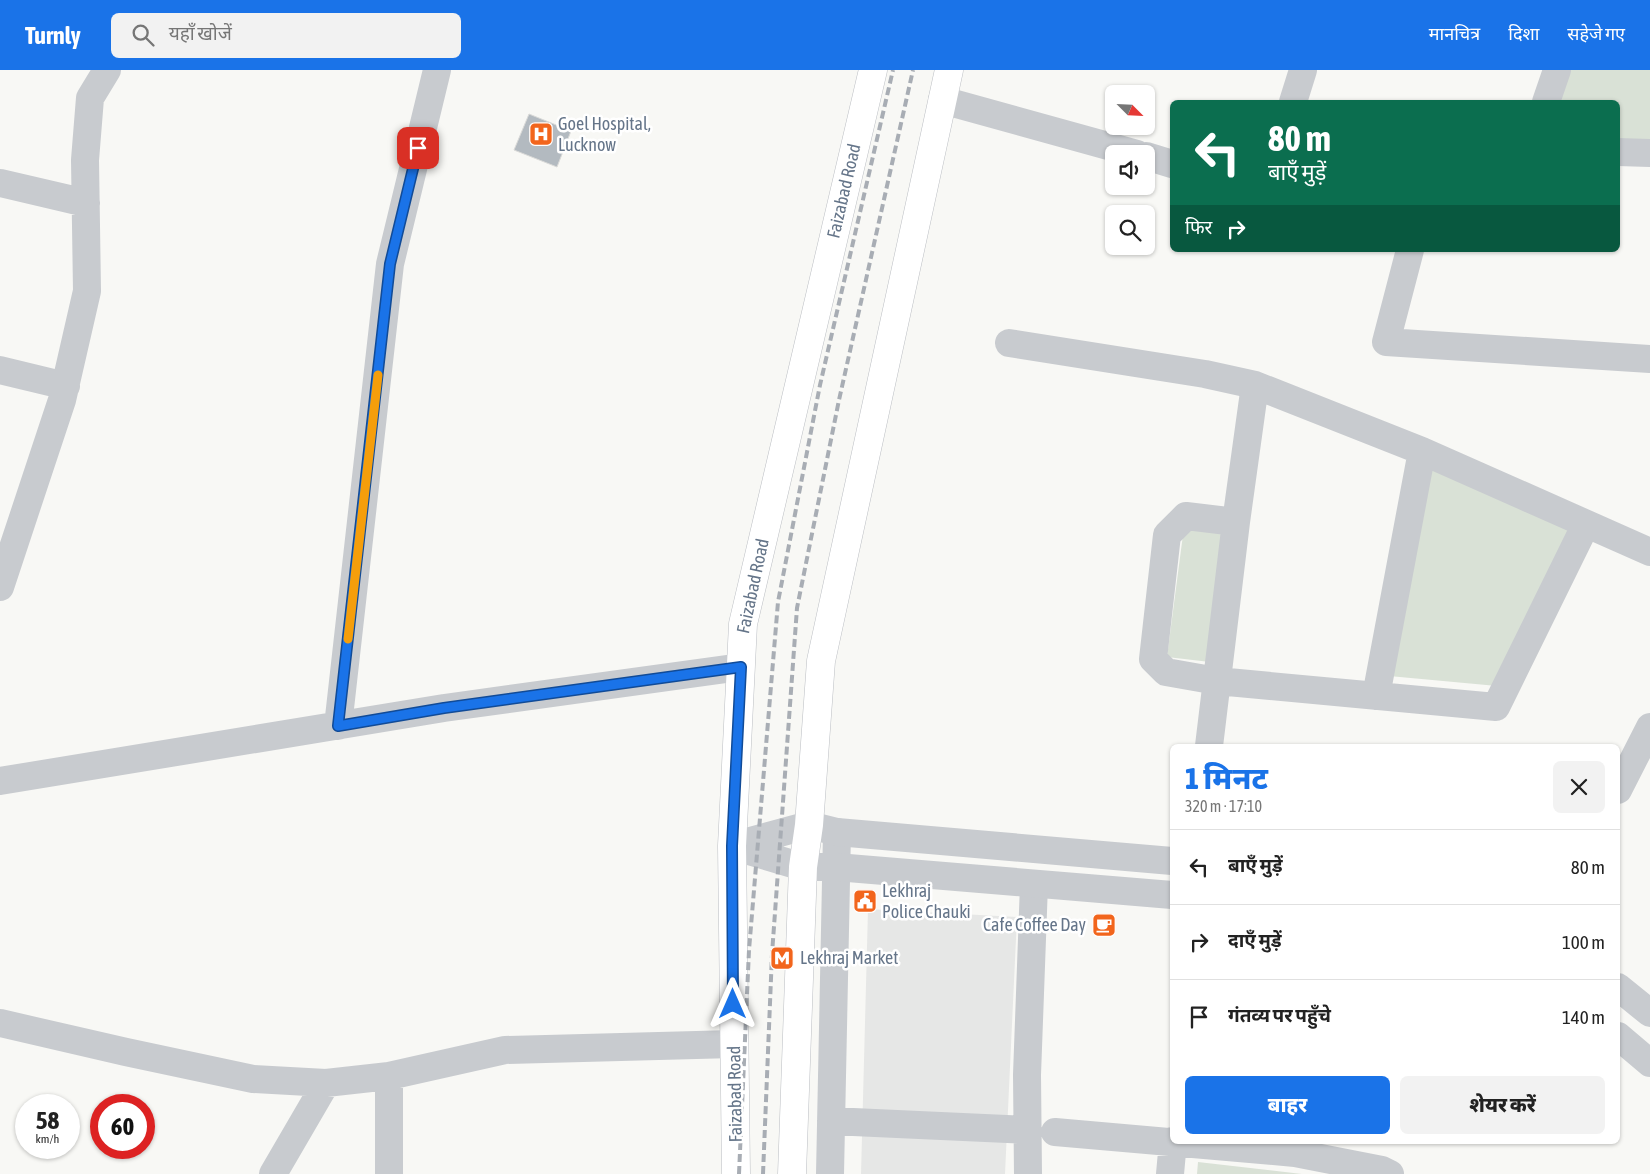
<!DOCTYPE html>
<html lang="hi">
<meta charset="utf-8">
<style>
body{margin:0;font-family:"Asap Condensed","Noto Sans Devanagari",sans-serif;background:#f2f2f2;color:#222;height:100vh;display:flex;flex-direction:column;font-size:19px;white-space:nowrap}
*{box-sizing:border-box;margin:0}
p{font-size:16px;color:#767676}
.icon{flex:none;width:28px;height:28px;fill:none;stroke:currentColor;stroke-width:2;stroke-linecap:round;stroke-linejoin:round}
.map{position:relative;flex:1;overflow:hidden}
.panel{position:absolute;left:1170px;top:674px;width:450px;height:400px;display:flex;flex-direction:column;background:#fff;border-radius:8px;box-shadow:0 1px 4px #0004}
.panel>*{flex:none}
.banner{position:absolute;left:1170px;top:30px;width:450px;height:152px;border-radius:8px;box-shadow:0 1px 4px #0004;background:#0b6e4f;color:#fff;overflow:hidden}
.needle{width:32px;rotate:114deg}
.tools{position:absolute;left:1105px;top:15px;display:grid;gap:10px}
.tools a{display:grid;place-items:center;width:50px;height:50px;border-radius:8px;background:#fff;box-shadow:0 1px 4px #0004;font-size:25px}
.speed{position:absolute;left:15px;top:1024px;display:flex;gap:10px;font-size:25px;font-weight:700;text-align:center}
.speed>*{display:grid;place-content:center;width:65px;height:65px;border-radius:50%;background:#fff;box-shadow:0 1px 4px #0004;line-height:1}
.speed small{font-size:12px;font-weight:400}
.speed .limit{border:8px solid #d22;background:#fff;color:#111}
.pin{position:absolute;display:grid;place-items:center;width:42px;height:42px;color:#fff;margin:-21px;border-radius:10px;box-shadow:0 2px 8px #0006}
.me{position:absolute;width:55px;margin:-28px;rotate:0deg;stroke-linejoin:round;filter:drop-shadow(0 0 4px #0008)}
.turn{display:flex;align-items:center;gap:18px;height:105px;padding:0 15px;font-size:22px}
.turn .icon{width:65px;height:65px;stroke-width:2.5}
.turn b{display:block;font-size:35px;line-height:42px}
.then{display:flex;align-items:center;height:48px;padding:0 15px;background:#0003;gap:10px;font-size:19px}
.round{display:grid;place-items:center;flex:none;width:52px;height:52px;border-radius:8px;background:#f2f2f2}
.summary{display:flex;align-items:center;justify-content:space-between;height:85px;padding:0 15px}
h1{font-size:30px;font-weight:800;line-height:38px;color:#1a73e8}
.primary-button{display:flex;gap:10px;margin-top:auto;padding:10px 15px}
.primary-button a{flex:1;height:58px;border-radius:8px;background:#1a73e8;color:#fff;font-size:20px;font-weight:800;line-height:58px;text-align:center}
.primary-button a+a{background:#f2f2f2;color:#222}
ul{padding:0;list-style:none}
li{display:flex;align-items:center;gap:15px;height:75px;padding:0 15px;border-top:1px solid #e0e0e0}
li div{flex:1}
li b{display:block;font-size:19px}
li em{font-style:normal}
header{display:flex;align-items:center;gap:30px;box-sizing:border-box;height:70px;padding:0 25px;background:#1a73e8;color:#fff}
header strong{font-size:24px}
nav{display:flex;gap:28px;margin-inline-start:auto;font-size:18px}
.search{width:350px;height:45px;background:#f2f2f2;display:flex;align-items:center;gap:12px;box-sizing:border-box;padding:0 18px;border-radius:8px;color:#767676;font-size:19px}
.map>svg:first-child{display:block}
.built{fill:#e6e7e6}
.green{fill:#d9e1d6}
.building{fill:#b3bac0;stroke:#dadad8}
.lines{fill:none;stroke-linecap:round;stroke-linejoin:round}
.primary-casing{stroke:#bbbec3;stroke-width:29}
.minor{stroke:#c8cbcf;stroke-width:28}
.tertiary{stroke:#c8cbcf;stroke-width:28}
.primary{stroke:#fff;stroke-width:28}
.rail{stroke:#a8adb4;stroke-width:4;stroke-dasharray:8 4;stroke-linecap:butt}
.route-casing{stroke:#114b97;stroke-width:12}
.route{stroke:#1a73e8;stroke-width:9}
.slow{stroke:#f59e0b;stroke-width:9}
.labels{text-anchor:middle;stroke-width:5;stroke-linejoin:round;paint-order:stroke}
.poi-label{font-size:18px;fill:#657589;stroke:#fff;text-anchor:start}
.street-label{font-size:18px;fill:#657589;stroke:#fff}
</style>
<header>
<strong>Turnly</strong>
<div class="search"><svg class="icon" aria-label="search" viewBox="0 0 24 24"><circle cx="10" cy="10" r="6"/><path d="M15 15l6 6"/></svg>यहाँ खोजें</div>
<nav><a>मानचित्र</a><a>दिशा</a><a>सहेजे गए</a></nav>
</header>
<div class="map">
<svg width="1650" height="1104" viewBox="0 0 1650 1104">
<rect width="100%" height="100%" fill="#f8f8f5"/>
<!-- built -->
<path class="built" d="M868,839L1017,847L1005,1104H861Z"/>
<!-- green -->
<path class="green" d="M1567,0H1650V74L1618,73V32H1555Z
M1429,396L1575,459L1497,616L1389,606Z
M1184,457L1227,462L1210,592L1167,587Z
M1198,1092L1302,1104H1197Z"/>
<!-- building -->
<path class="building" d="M529,44L571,61L557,97L514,80Z"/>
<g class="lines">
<!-- primary casing -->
<g class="primary-casing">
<path id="primary" d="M736,1104L732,776L743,554L873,0
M792,1104L803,797L809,755L821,591L949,0"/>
</g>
<!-- minor -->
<path class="minor" d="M942,30L1137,84
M1293,32L1303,0
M1546,32L1557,0
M1618,82L1650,83
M1146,86L1172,94
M0,113L86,133
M1410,180L1386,272L1650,289
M1009,273L1205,304L1255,315L1422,381L1650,482
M0,300L66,316
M1236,452L1186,446L1167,465L1153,589L1166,602L1217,611L1496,637L1586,454
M0,517L62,330L87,221L85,90L90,28L107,0
M1376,626L1422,381
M338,656L390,194L437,0
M1209,676L1236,452L1255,315
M0,711L444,638L741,597
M1618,720L1650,657
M0,953L126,982L253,1009L326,1013L389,1006L505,980L734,974
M831,1051L1028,1060
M1055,1062L1295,1083L1382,1100L1390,1104
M273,1104L326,1013
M389,1104V1006
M830,1104L837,762
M1028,1104L1027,1005L1034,814
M1170,1104L1173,1071"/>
<!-- tertiary -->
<path class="tertiary" d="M732,776L809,755L837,762L1172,791
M732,776L803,797H836L1172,825
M1618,917L1650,943
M1618,966L1650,993"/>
<!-- primary -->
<use href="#primary" class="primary"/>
<!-- rail -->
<path class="rail" d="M739,1104L749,880L778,532L820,315L893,0
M763,1104L772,884L797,538L839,330L913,0"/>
</g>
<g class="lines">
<!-- route casing -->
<g class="route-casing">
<path id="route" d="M418,78L390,194L338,656L444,638L741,597L732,776L733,934"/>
</g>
<!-- route -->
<use href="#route" class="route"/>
<!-- slow -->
<path class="slow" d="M348,569L378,305"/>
</g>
<!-- icons -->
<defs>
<g id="hospital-square" transform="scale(1.25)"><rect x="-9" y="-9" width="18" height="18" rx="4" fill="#f2651c" stroke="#fff"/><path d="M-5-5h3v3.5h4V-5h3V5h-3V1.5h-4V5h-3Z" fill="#fff"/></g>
<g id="civic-square" transform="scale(1.25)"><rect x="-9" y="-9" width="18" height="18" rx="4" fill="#f2651c" stroke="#fff"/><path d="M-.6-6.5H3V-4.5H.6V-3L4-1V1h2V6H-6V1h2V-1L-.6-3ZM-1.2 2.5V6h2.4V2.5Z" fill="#fff"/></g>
<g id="cafe-square" transform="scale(1.25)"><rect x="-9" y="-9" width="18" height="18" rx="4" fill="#f2651c" stroke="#fff"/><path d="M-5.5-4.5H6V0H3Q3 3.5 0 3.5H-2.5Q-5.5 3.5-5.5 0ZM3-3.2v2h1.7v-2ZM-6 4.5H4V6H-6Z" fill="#fff"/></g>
<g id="metro-square" transform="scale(1.25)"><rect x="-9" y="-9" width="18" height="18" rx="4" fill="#f2651c" stroke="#fff"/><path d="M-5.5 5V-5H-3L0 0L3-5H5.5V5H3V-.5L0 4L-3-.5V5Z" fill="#fff"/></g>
</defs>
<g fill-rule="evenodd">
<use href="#hospital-square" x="541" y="64"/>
<use href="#civic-square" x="865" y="831"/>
<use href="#cafe-square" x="1104" y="855"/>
<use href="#metro-square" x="782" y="888"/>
</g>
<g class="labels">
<!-- poi labels -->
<g class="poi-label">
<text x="558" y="60">Goel Hospital,<tspan x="558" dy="21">Lucknow</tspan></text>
<text x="882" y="827">Lekhraj<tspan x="882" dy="21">Police Chauki</tspan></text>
<text x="1086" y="861" text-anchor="end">Cafe Coffee Day</text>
<text x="800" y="894">Lekhraj Market</text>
</g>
<!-- street labels -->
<g class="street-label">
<text transform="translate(844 121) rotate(-77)" y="6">Faizabad Road</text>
<text transform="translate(753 516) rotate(-78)" y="6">Faizabad Road</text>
<text transform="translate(735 1024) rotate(-91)" y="6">Faizabad Road</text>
</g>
</g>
</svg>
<div class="tools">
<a><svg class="needle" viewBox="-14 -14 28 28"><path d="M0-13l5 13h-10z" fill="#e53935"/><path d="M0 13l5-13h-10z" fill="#767676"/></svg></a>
<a><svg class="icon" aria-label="sound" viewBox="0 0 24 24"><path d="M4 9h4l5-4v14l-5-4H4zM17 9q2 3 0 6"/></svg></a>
<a><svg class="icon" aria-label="search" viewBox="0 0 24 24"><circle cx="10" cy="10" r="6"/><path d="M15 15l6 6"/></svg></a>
</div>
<div class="speed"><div>58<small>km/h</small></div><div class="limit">60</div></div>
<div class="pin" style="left:418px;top:78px;background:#d93025"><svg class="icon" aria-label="arrive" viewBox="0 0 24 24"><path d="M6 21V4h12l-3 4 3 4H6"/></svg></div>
<svg class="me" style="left:733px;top:934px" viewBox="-20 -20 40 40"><path d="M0-17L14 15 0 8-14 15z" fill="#1a73e8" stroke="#fff" stroke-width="4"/></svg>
<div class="banner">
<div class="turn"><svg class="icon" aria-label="left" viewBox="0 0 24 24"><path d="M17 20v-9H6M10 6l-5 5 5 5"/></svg><div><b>80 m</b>बाएँ मुड़ें</div></div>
<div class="then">फिर<svg class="icon" aria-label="right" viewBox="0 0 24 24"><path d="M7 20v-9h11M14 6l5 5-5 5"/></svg></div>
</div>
<section class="panel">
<div class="summary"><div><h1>1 मिनट</h1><p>320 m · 17:10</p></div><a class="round"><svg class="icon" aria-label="close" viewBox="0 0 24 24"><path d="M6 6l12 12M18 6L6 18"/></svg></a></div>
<ul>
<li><svg class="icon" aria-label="left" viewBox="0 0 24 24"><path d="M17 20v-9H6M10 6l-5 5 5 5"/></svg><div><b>बाएँ मुड़ें</b></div><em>80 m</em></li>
<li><svg class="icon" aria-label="right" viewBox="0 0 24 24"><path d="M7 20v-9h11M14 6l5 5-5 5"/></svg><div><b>दाएँ मुड़ें</b></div><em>100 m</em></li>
<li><svg class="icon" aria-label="arrive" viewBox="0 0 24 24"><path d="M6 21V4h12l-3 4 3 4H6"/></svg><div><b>गंतव्य पर पहुँचे</b></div><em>140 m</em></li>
</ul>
<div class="primary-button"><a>बाहर</a><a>शेयर करें</a></div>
</section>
</div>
